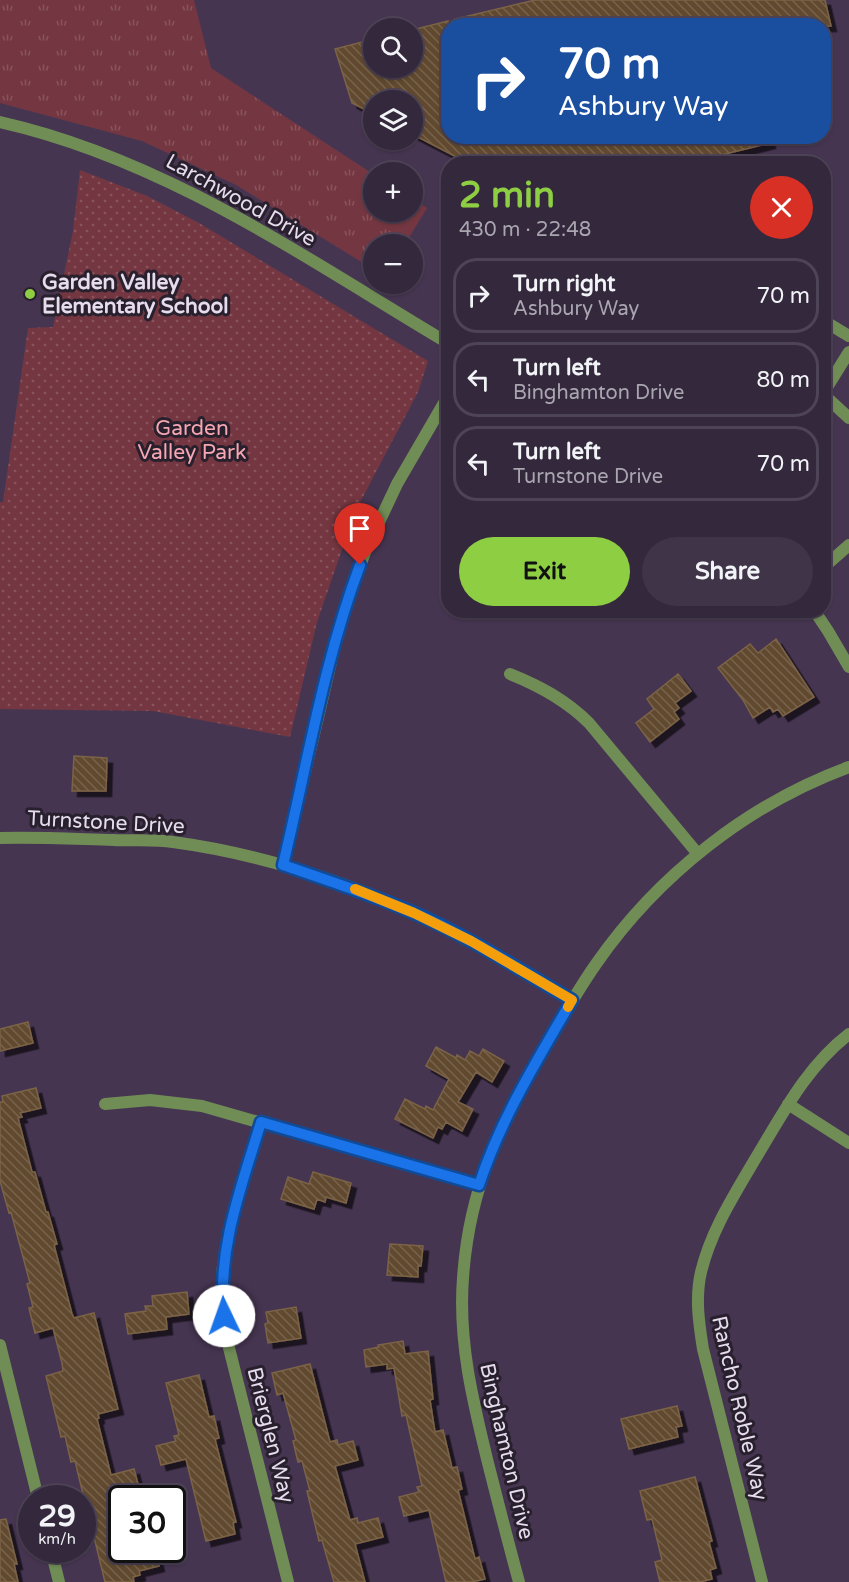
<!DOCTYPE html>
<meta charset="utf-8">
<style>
body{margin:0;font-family:"Varela Round",sans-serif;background:#3f3448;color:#f1f3f6;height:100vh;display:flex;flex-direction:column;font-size:22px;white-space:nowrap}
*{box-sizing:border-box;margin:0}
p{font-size:20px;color:#a9a6b0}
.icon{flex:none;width:33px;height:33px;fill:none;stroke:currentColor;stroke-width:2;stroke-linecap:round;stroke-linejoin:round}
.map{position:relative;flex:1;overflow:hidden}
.panel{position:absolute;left:441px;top:156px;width:390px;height:462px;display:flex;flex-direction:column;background:#34283d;border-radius:24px;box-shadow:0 2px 4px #0004,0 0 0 2px #4e4457}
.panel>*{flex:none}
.top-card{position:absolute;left:441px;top:18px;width:390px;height:126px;border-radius:24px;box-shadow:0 2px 4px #0004,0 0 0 2px #4e4457;background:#1a4fa0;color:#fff;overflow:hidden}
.controls{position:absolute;left:363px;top:18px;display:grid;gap:12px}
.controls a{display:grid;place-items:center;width:60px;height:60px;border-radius:50%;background:#34283d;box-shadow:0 2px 4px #0004,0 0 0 2px #4e4457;font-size:30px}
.speed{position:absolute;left:18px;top:1485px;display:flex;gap:12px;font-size:30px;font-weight:700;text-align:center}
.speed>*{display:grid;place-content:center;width:78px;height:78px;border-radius:50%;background:#34283d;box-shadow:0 2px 4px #0004,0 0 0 2px #4e4457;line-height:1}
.speed small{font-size:15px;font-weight:400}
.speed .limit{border:3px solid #111;border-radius:9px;background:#fff;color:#111}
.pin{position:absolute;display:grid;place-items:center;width:51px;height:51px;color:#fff;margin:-62px -26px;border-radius:50% 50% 50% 0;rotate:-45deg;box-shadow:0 0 6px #0007}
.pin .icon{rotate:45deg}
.me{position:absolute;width:66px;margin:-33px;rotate:357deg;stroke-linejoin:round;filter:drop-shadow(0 0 4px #0008)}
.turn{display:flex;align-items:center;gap:21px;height:126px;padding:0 18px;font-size:27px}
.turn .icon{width:78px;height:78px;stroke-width:2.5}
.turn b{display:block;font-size:42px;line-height:51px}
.round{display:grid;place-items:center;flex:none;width:63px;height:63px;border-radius:32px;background:#3f3448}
.summary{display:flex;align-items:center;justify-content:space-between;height:102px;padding:0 18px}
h1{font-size:36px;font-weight:800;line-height:45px;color:#8ece43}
.primary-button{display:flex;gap:12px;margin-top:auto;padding:12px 18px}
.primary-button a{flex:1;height:69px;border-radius:36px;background:#8ece43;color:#111;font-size:24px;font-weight:800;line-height:69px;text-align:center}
.primary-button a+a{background:#3f3448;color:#f1f3f6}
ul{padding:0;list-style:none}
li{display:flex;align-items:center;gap:18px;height:75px;margin:0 12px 9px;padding:0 6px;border:3px solid #4e4457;border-radius:24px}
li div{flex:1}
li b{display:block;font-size:22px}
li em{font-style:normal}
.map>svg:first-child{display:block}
.grass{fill:url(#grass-tufts)}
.park{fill:url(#park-dots)}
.building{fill:url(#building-back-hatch);stroke:#7b6346;stroke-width:1.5;filter:url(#shadow)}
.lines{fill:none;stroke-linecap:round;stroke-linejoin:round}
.street{stroke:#708d56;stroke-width:12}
.route-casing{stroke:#114b97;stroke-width:15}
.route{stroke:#1a73e8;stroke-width:10}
.slow{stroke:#f59e0b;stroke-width:10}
.poi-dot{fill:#8ece43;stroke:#28202d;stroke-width:2}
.labels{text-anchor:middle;stroke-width:6;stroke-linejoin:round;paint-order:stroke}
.street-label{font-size:21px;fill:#e6dcee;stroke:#28202d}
.poi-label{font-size:21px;font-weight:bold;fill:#e6dcee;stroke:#28202d;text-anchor:start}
.park-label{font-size:21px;fill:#f7a7b1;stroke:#28202d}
</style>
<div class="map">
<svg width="849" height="1582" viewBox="0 0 849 1582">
<defs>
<pattern id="grass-tufts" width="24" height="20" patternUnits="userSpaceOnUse" patternTransform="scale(1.5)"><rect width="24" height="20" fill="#743741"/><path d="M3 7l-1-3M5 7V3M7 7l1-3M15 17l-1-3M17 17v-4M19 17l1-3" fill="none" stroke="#88535d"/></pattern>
<pattern id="park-dots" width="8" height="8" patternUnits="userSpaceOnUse" patternTransform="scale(1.5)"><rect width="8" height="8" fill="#743741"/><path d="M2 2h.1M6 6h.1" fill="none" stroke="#88535d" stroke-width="1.8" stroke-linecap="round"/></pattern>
<pattern id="building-back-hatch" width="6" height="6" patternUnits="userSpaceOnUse" patternTransform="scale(1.5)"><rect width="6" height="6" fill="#60492d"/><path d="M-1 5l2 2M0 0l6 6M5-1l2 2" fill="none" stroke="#77634c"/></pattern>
<filter id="shadow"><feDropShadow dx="5.5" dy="5.5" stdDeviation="0" flood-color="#0009"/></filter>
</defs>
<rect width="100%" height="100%" fill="#463551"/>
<!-- grass -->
<path class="grass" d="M0,0H194L211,68L373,174L374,212H412L413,199L427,208L405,244H374L373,269L236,185L142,141L0,103Z"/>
<!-- park -->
<path class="park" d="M80,170L147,196L199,223L428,361L418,392L355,512L317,622L290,737L153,711L0,709V502H3L28,328L53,327L73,231Z"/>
<!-- building -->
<path class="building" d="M535,0H825L831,26H455V19Z
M448,21V136H769L770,143L684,164H470L412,134V100H374V114L352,103L335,49L374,39V68H412V30Z
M776,639L814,697L783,716L778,709L773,712L770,707L753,718L743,700L718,668L750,644L758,653Z
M678,674L691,691L675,703L679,708L674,712L679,719L650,742L636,723L654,709L647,699Z
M74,756L107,758L106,791H72Z
M28,1022L33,1043L0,1051V1029Z
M436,1047L456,1058L457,1055L465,1060L470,1051L479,1056L483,1049L504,1061L492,1082L476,1072L458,1102L473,1109L462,1131L446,1122L442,1129L438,1127L433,1138L395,1119L405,1099L425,1109L426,1106L433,1110L449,1079L426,1066Z
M36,1088L41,1108L20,1113L22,1117L18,1118L32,1172H35L46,1212H48L57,1244L54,1245L72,1314L74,1318L94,1313L118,1409L98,1414L99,1418L97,1419L111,1475L134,1469L139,1488L119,1493L120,1497L117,1498L122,1515V1556L146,1550H155L159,1566L139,1571L140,1575L133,1577L134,1582H105L94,1537L91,1538L86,1515L82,1516L83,1494L75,1461L71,1462L65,1436L61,1437L46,1376L63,1371L62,1363L53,1328L35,1333L29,1308L33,1307L27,1284L30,1283L11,1212L9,1213L0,1181V1102H3L2,1096Z
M313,1172L351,1183L346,1203L326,1197L325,1202L317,1199L314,1209L281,1199L288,1177L309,1184Z
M390,1244L423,1246L421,1266H418V1277L387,1275Z
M187,1292L189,1314L166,1317L167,1329L128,1334L125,1314L146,1311L145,1306H153L152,1296Z
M296,1307L301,1338L268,1343L265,1324L268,1323L266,1312Z
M403,1341L405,1354L428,1351L433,1399L430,1400L435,1432L443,1430L452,1468L457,1467L462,1489L458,1490L475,1559L479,1557L485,1579L472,1582H446L429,1510L404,1516L399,1497L419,1492L417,1487L422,1486L406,1415L402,1416L394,1368L387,1369V1364L366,1367L364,1350L379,1347L378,1345Z
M310,1364L330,1442L337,1440L338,1445L353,1441L358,1460L335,1466L350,1520L357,1518L358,1523L378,1518L383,1537L355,1544L365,1582H334L322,1540L319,1541L307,1491H310L302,1461L298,1462L293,1441L296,1440L283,1393L277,1395L272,1373Z
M199,1375L209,1417L214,1416L219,1438L215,1439L236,1522L233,1523L235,1534L206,1541L186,1459L161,1465L156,1446L176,1441L174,1436L179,1435L166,1383Z
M677,1406L682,1426L676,1427L678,1437L629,1449L621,1419Z
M695,1477L712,1541L709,1542L716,1568L710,1570L712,1579L700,1582H660L655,1562L662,1560L652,1519L647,1520L640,1491Z
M6,1519L17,1564H14L18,1582H0V1520Z"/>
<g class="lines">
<!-- street -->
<path class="street" d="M0,122C165,159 305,258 448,343
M824,321L849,336
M824,392L849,352
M824,395L849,418
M824,567L849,545
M814,610L828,631L849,667
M510,674C540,686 566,700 589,723L698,854
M0,838C38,837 76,839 114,840C133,841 154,839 173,842C255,853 337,879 413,912C468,937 520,970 572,1000
M283,865L332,658L349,595L366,550L397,484L448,396
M105,1104L150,1100L202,1106L479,1185
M788,1104L849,1143
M261,1122C247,1169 229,1217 223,1266C220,1290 224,1313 226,1336L288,1582
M0,1345L38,1498
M51,1550L59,1582
M519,1582C508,1542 498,1502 488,1463C473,1402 458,1341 463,1278C469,1188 500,1125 544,1048C561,1020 577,991 596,964C657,876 748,804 849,767
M762,1582L703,1349C699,1324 695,1298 701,1272C711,1231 733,1197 754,1161C782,1115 806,1067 849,1034"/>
</g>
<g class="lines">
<!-- route casing -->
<g class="route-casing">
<path id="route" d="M224,1316C217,1248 242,1185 261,1122L479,1185C501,1118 537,1061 572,1000C520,970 468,936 412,912C370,894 327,880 283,865C307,765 324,661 360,565"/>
</g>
<!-- route -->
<use href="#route" class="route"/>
<!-- slow -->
<path class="slow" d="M355,889L414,913L471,941L572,1000L568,1007"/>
</g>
<!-- markers -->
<circle class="poi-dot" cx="30" cy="294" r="6"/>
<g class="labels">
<!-- street labels -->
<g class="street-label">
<text transform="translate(241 200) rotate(29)" y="7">Larchwood Drive</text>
<text transform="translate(106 822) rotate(3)" y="7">Turnstone Drive</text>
<text transform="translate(740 1408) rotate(77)" y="7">Rancho Roble Way</text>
<text transform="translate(271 1435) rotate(76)" y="7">Brierglen Way</text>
<text transform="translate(507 1451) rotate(77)" y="7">Binghamton Drive</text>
</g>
<!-- poi labels -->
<g class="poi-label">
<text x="42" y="289">Garden Valley<tspan x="42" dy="24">Elementary School</tspan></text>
</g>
<!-- park labels -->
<g class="park-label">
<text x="192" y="435">Garden<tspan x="192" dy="24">Valley Park</tspan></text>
</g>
</g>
</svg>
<div class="controls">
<a><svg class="icon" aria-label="search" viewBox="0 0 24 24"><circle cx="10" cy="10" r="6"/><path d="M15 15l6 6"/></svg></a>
<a><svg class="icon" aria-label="layers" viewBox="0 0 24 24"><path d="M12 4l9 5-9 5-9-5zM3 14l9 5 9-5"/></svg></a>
<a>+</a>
<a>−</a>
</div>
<div class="speed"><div>29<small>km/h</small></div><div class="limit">30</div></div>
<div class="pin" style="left:360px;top:565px;background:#d93025"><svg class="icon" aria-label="arrive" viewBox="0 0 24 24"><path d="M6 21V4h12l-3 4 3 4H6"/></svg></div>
<svg class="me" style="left:224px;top:1316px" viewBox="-20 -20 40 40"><circle r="19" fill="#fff"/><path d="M0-13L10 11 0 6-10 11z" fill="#1a73e8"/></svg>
<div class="top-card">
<div class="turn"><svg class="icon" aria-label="right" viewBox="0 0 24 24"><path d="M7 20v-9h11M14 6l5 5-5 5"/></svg><div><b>70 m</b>Ashbury Way</div></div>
</div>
<section class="panel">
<div class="summary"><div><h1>2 min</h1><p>430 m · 22:48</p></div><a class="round" style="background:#d93025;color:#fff"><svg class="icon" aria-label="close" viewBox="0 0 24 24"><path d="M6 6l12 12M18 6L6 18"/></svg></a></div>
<ul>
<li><svg class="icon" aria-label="right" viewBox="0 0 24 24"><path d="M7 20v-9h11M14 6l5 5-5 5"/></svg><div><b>Turn right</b><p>Ashbury Way</p></div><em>70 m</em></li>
<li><svg class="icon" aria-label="left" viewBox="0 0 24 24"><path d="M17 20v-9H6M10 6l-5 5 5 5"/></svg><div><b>Turn left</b><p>Binghamton Drive</p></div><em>80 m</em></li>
<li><svg class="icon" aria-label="left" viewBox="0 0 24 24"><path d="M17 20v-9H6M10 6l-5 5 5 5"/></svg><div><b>Turn left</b><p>Turnstone Drive</p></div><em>70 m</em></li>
</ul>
<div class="primary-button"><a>Exit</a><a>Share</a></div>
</section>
</div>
